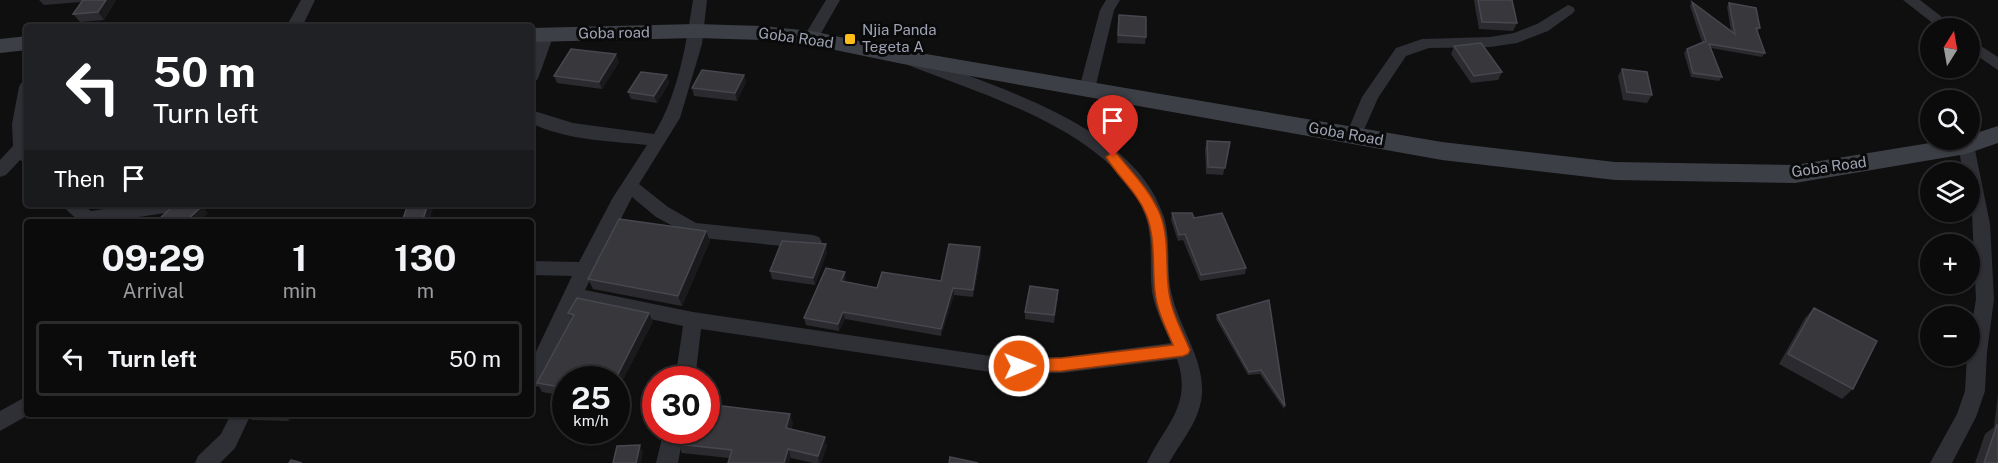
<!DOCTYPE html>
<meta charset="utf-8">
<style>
body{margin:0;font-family:"Public Sans",sans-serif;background:#19191a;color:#f1f3f6;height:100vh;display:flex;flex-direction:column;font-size:22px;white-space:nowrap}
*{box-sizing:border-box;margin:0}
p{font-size:20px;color:#9a9b9d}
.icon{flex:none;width:33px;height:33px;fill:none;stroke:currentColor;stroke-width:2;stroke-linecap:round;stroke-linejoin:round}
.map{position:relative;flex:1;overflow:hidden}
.panel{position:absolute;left:24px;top:219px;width:510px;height:198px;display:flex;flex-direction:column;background:#0b0b0c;border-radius:6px;box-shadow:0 2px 4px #0004,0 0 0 2px #2b2b2d}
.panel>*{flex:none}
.top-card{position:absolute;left:24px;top:24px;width:510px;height:183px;border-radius:6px;box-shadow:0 2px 4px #0004,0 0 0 2px #2b2b2d;background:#202124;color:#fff;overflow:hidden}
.needle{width:39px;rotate:11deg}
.tools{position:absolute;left:1920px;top:18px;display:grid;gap:12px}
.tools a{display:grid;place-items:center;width:60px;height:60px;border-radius:50%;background:#0b0b0c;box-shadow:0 2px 4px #0004,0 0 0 2px #2b2b2d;font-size:30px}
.speed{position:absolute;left:552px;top:366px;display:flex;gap:12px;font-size:30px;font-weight:700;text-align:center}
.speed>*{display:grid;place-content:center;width:78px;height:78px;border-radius:50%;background:#0b0b0c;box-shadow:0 2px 4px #0004,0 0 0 2px #2b2b2d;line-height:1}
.speed small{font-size:15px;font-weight:400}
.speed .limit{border:9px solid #d22;background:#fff;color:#111}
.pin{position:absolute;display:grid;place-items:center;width:51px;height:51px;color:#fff;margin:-62px -26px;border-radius:50% 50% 50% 0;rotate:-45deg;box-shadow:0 0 6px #0007}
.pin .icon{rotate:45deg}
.me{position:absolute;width:66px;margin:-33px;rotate:89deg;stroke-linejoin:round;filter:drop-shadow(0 0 4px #0008)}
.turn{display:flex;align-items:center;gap:21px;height:126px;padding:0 30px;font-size:27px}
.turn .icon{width:78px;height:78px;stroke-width:2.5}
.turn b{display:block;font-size:42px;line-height:51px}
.then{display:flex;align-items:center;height:57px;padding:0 30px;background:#0003;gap:12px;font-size:22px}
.eta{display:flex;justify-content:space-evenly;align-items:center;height:102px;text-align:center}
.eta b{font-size:36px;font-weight:700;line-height:42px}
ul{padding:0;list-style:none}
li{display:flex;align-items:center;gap:18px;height:75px;margin:0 12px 9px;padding:0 18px;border:3px solid #2b2b2d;border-radius:6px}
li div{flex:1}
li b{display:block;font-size:22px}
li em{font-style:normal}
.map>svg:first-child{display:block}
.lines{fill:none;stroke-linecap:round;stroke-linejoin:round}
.minor{fill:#2f3035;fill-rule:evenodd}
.secondary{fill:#3d3f46;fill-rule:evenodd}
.wall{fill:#2b2a2e}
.shaded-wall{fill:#1a1a1c}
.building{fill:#37373c;stroke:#47484f;stroke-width:1.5}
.route{fill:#ea580c;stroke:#983908;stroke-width:1.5}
.poi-dot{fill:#ffbd18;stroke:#0a0a0b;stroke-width:2}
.labels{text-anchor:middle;stroke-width:6;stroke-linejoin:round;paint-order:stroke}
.poi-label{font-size:15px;fill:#9ea3b3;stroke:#0a0a0b;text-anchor:start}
.street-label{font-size:15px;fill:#9ea3b3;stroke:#0a0a0b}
</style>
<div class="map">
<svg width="1998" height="463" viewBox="0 0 1998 463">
<rect width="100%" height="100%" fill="#0f0f10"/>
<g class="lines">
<!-- minor -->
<path class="minor" d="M301,0H315L302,27H286Z
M693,0H707L702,44L680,118L639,184L668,207L696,223L813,235L819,237L822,242L819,247L813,249L693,237L656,217L632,197L585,290L693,312L1004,358L1062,357L1171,343C1164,327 1155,310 1152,292C1149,267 1154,239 1145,215C1114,132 983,95 908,65L906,61L908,57H920C999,89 1135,126 1164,217C1172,244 1165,273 1173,299C1183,336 1213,372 1198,412C1192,430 1178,446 1169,463H1147C1165,424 1193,406 1177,359L1062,373L1004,374L701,329L695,380H675L683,326L579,304L539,386L531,388V362L572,276L531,275V261L579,262L612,199L647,145C609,141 565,140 531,123V110L573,123L654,134C678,95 686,45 693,0Z
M826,0H840L816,42H806L803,38Z
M1106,0H1120L1114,10L1095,89L1093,93H1081L1079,89L1100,10Z
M1903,0H1920L1956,28H1939Z
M1568,5L1573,7L1575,10L1573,13L1548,31L1517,43L1490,47L1429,48L1406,56L1378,98L1360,139H1348L1346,135L1362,97L1396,48L1422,39L1490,37L1514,33L1537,24Z
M546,29L554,34L539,76L537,80L531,81C531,67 528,34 546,29Z
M1970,39L1998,57V70L1970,51Z
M27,82V164L20,160L6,175L0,177V160L13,146L12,124L19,87L21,83Z
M1968,140L1974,145L1990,224L1994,299L1987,352L1985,391L1976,417L1952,463H1930L1957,414L1965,391L1967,356H1970V337L1976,299L1970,172H1963L1958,145L1960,141Z
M60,204H82L91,211L135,204H188L185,209L179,211L105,222H80Z
M27,396V414H30L0,431V411Z
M231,414H251L235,448L220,463H195L198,456L221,434Z
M664,430H684L678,463H656Z"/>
<!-- secondary -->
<path class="secondary" d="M696,24L762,26L811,31L903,50L1442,142L1615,162L1795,165L1948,140H1970V135L1998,126V143L1966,154L1795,183L1615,180L1442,160L903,64L811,45L762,40L696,38L531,42V28Z
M27,36V50L0,53V39Z"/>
</g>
<!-- wall -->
<path class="wall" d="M39,0H116L104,20L80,22L73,14L81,2L44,5Z
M1474,0H1512L1517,23L1513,31L1479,29L1474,1Z
M1692,2L1731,31L1727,7L1729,3L1760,28L1757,32L1765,53L1762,57L1711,48L1722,77L1719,81L1691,77L1684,53L1687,49L1702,42L1690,6Z
M1119,15L1146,37L1145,44L1117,43Z
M1454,46L1502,72L1498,80L1471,83L1451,54Z
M619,62L602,89L557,83L554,76Z
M1622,69L1652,95L1647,103L1623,100L1618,76Z
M667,75L669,83L657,103L631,99L628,92Z
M744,75L746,82L737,101L694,96L692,88Z
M1207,141L1230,142L1223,175L1206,174L1205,149Z
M1172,213L1194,218L1246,268L1245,274L1200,281L1183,240L1178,241L1171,220Z
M706,231L710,241L682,306L593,289L588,279Z
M980,247L981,255L973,297L954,295L941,336L845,319L839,331L806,325L804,318L846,279L845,282L877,288L941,281Z
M827,252L815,285L772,279L770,271Z
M1058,297L1054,323L1025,319V312Z
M1269,300L1285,406L1284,409L1260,374L1248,375L1216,319L1217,315Z
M1814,308L1853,389L1842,399L1779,364L1805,318Z
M568,313L653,322L566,380V396L542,392L537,383L571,320Z
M1998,394V463H1975L1985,434L1994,427Z
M245,414H293L289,421L252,420Z
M793,423L791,429L827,446L821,463H813L791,458H729L682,453L678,444Z"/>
<!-- shaded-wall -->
<path class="shaded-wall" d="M106,0H116L104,20L98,12Z
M616,54L619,62L602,89L599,82Z
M667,75L669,83L657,103L654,96Z
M744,75L746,82L737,101L735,93Z
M428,204H433L434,206L429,222H422Z
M202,206L208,213L199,222H185Z
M706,231L710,241L682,306L678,296Z
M826,244L827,252L815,285L813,278Z
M980,247L981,255L973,297V290Z
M845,272L846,279L843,288L841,281Z
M953,288L954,295L941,336V329Z
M531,307L534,313L531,316Z
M843,312L845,319L839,331L838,324Z
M649,313L653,322L616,394V380H615Z
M283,414H293L289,421Z
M790,414L793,423L789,437L786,428Z
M825,437L827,446L821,463H819L818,456Z
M640,445L643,452L641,463H636Z
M788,449L791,458L789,463H784Z"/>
<!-- building -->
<path class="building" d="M83,0H106L98,12L73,14Z
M1478,0H1512L1517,23L1482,22Z
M1692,2L1735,34L1729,3L1756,8L1760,28H1756L1765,53L1709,44L1722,77L1693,73L1687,49L1706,41Z
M1119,15L1146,17V37L1118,35Z
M1481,43L1502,72L1474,76L1454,46Z
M571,49L616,54L599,82L554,76Z
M1622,69L1647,72L1652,95L1627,92Z
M702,70L744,75L735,93L692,88Z
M641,72L667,75L654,96L628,92Z
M1207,141L1230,142L1225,168L1208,167Z
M176,204H195L202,206L185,222H156L173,206Z
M408,204H428L422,222H402Z
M1172,213H1192L1194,218L1222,213L1246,268L1201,275L1185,234L1179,235Z
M619,219L706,231L678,296L588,279Z
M782,241L826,244L813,278L770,271Z
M949,244L980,247L973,290L953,288L941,329L843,312L838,324L804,318L826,268L845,272L841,281L877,288L882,272L941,281Z
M1030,286L1058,290L1054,315L1025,312Z
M577,298L649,313L615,380H566V388L537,383L574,315L568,313Z
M1269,300L1285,406L1261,370L1249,372L1217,315Z
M1814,308L1877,341L1853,389L1788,354Z
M706,404L790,414L786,428L825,437L818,456L788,449L784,463H728L732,450L678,444L683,430H706Z
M1997,425L1998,426V463H1984Z
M640,445L636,463H613L617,446Z
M950,457L978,463H949Z
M291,460L302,463H289Z"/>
<!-- route -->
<path class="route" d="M1113,152L1117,154C1133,173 1151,192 1160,214C1170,239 1165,268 1169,293C1172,313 1182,331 1190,350L1188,354L1183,356L1062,371L1019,372L1013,371L1011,366L1013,361L1019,360L1062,358L1173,345C1166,328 1157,311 1155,292C1152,267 1156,238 1146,214C1137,192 1118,177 1106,157Z"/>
<!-- markers -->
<rect class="poi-dot" x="844" y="33" width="12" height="12" rx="3"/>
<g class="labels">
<!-- poi labels -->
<g class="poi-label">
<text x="862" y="35">Njia Panda<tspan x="862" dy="17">Tegeta A</tspan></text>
</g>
<!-- street labels -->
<g class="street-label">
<text transform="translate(614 33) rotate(-1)" y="5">Goba road</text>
<text transform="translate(796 38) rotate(8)" y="5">Goba Road</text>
<text transform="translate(1346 134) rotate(10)" y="5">Goba Road</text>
<text transform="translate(1829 167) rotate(-8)" y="5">Goba Road</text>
</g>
</g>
</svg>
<div class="tools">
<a><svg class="needle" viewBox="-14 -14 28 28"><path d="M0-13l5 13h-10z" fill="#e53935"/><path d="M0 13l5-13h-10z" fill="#9a9b9d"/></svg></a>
<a><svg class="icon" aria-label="search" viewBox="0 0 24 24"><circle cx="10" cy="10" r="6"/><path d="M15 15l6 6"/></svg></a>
<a><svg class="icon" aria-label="layers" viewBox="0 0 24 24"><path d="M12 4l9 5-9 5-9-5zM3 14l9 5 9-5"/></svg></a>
<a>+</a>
<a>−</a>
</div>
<div class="speed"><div>25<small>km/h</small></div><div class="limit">30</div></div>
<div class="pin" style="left:1113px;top:157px;background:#d93025"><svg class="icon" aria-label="arrive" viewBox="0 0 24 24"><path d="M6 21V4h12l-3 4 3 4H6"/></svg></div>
<svg class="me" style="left:1019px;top:366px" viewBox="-20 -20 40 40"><circle r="17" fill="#ea580c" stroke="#fff" stroke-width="3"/><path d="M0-11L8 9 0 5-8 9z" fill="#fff"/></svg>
<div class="top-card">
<div class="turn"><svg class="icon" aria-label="left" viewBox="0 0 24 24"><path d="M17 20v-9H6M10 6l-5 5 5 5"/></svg><div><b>50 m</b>Turn left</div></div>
<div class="then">Then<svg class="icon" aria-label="arrive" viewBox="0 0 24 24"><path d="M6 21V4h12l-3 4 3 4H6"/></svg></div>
</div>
<section class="panel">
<div class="eta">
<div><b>09:29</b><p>Arrival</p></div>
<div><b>1</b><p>min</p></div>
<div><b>130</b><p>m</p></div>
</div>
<ul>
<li><svg class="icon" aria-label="left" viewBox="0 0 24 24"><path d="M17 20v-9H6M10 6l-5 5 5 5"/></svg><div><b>Turn left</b></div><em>50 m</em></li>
</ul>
</section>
</div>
